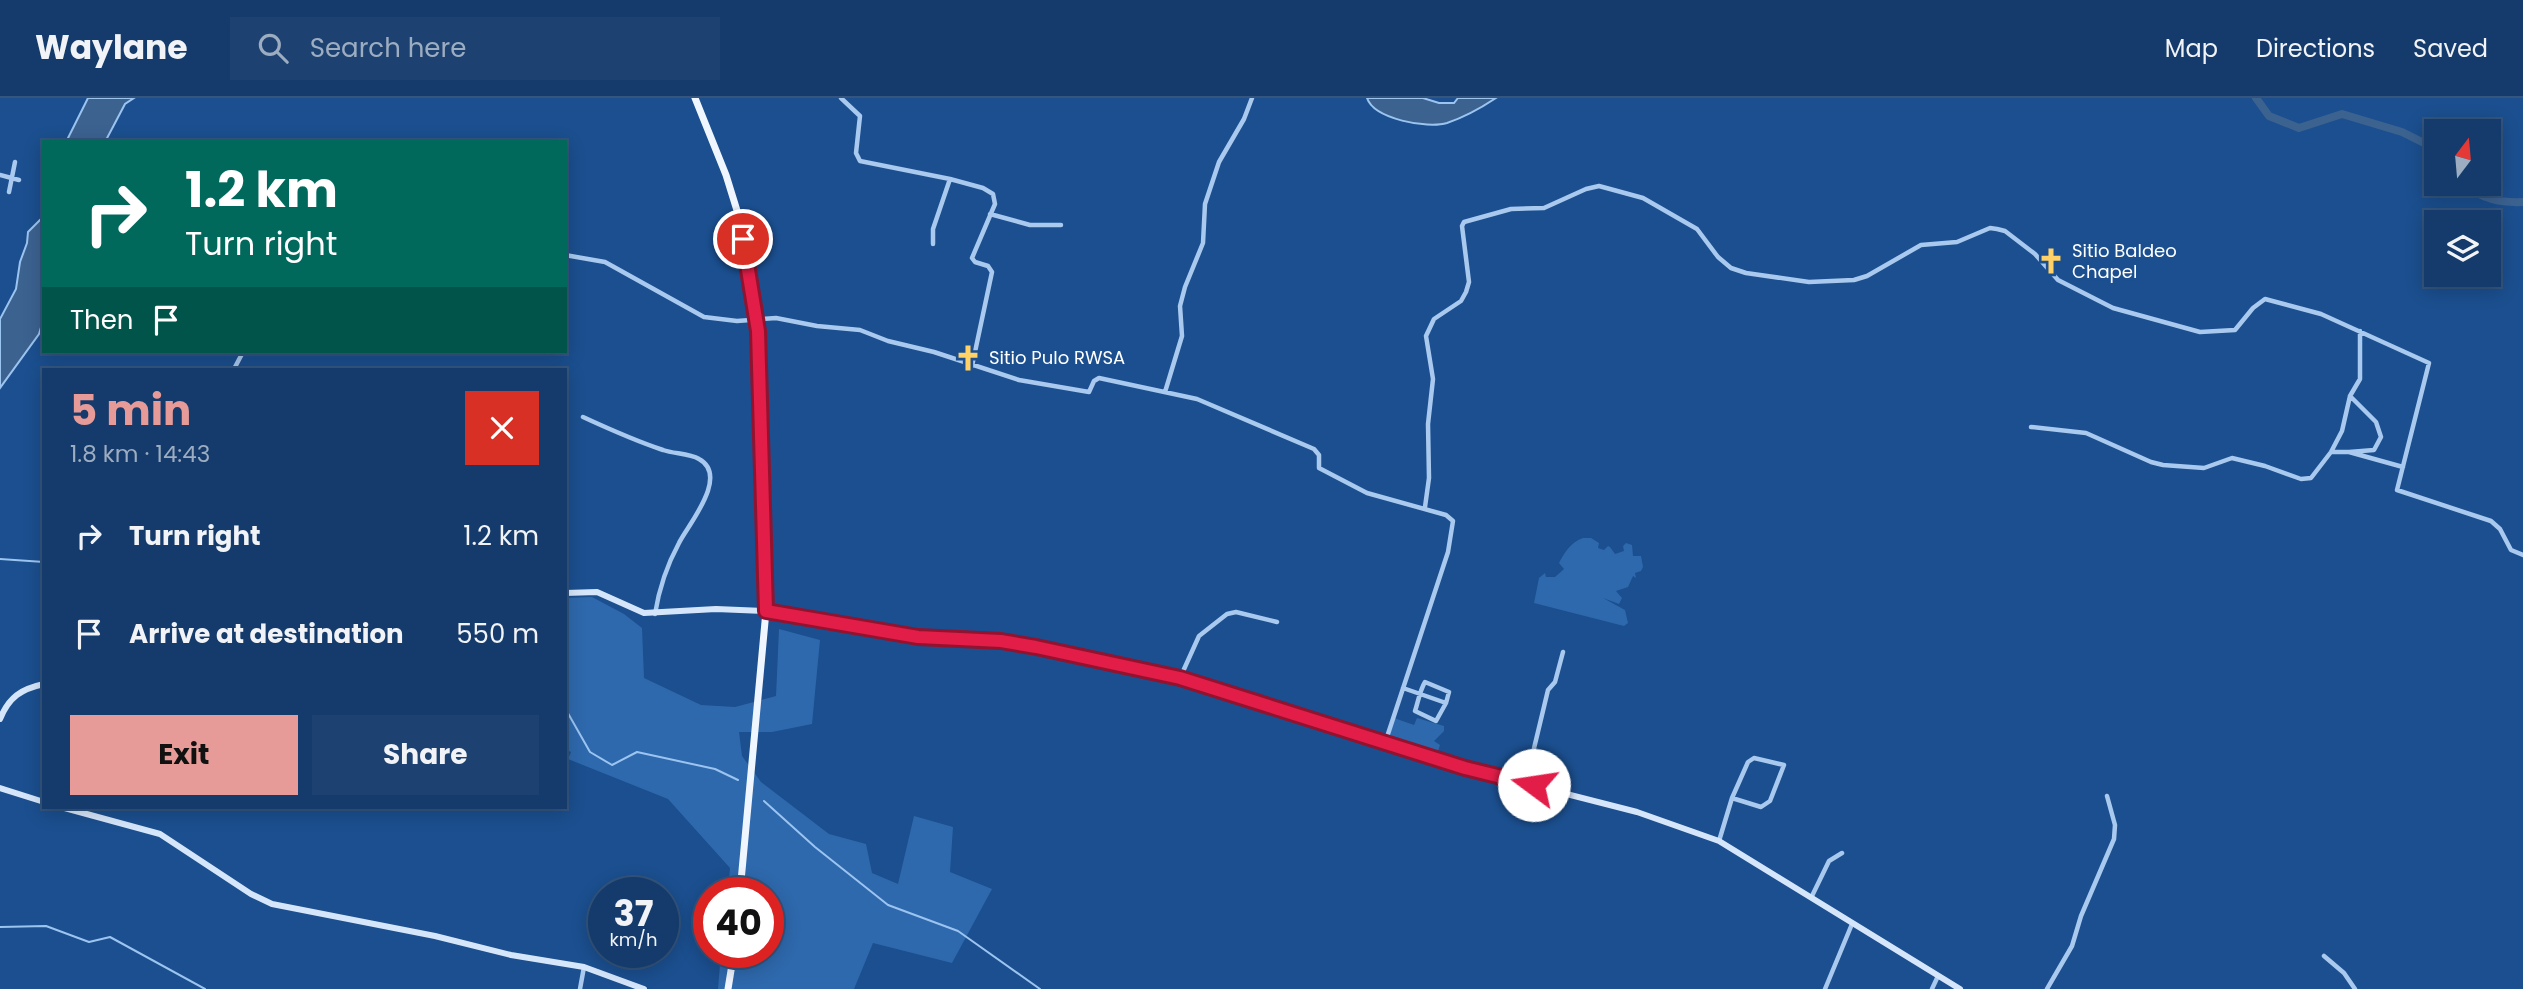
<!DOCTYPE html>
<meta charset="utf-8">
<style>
body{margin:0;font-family:Poppins,sans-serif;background:#1d4271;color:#f1f3f6;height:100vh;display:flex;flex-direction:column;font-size:26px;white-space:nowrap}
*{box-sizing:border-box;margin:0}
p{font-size:23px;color:#9dadc1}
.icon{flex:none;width:38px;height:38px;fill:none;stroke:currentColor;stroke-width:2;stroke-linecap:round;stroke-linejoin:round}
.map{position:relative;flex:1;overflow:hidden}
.drawer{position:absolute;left:42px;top:270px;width:525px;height:441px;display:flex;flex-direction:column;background:#143b6b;border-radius:0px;box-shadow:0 4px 18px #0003,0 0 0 2px #33557e}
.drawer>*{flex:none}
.banner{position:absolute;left:42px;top:42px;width:525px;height:214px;border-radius:0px;box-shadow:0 4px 18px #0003,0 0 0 2px #33557e;background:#00695c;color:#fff;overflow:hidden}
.needle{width:46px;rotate:16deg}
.tools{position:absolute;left:2424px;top:21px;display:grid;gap:14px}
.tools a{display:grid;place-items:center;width:77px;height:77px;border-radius:0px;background:#143b6b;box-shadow:0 4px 18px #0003,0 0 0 2px #33557e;font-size:35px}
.speed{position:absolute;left:588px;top:779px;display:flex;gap:14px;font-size:35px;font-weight:700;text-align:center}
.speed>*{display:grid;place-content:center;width:91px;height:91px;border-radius:50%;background:#143b6b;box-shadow:0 4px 18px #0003,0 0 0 2px #33557e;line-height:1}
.speed small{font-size:18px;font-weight:400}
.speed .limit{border:10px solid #d22;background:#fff;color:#111}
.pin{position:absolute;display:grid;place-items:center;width:60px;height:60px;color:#fff;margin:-30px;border:4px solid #fff;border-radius:50%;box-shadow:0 2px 7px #0007}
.me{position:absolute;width:77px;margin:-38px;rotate:284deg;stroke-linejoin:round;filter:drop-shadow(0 0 5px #0008)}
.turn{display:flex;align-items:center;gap:24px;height:147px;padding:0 28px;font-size:32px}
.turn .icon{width:91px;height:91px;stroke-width:2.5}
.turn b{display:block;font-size:49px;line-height:60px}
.then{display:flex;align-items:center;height:66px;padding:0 28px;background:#0003;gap:14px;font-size:26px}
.round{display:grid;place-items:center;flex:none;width:74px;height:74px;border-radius:0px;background:#1d4271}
.overview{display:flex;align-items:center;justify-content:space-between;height:119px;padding:0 28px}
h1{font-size:42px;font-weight:700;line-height:52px;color:#e69b98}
.action{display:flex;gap:14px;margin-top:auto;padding:14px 28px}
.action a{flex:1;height:80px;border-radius:0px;background:#e69b98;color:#111;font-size:28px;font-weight:700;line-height:80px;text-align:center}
.action a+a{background:#1d4271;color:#f1f3f6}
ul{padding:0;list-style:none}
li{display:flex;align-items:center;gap:21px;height:98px;padding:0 28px}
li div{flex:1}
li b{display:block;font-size:26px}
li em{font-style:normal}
header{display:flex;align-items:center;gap:42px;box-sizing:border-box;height:98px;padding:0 35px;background:#143b6b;border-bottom:2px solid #33557e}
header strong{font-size:33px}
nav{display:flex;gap:38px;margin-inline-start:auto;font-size:24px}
.search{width:490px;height:63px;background:#1d4271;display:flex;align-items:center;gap:18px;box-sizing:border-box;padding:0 24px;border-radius:0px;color:#9dadc1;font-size:26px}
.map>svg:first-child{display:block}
.green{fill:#2e69ad}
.water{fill:#3c6290;stroke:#9cc4f0;stroke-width:2}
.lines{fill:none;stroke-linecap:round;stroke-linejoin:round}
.stream{stroke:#9cc4f0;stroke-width:2}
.river{stroke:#3c6290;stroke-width:8}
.street{stroke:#a9c9ee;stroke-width:4.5}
.secondary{stroke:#d6e6fa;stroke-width:6}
.primary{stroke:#f0f6ff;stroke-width:7}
.route-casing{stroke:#92132f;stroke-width:18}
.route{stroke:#e11d48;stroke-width:12}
.labels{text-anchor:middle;stroke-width:5;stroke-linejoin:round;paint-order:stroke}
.poi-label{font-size:18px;fill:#fff;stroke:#1b4f8f;text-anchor:start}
</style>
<header>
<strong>Waylane</strong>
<div class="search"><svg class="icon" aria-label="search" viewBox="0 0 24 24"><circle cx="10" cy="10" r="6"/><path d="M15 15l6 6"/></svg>Search here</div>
<nav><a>Map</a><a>Directions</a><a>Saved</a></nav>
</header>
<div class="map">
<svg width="2523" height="891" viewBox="0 0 2523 891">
<rect width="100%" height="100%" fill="#1b4f8f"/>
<!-- green -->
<path class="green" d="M1583,440H1591L1599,445L1598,450L1604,452L1608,448L1610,449L1615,456L1624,453L1623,448L1626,445L1632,447L1633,458H1641L1643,469L1641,473L1635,475L1636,480L1633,478L1628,489L1616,493L1622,500L1619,506L1603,500L1625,512L1628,525L1624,528L1534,505L1539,480L1545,475L1546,479H1555L1564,471L1559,465C1564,455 1571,444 1583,440Z
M592,499L624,516L642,530L644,580L701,607L735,609L776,598L779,531L820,542L812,626L772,634H739L742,658L761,684L829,736L866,746L872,775L898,786L914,718L953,729L950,774L992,791L952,865L873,845L854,891H718L721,854H768V794H728L730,770L668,701L568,661L571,654L565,651V500Z
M1394,620L1414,627L1417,620L1444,628V633L1434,643L1440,647L1436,659L1420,653L1421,648L1416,646L1414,652L1387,643Z"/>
<!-- water -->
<path class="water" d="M88,0H134L125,6L105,44H66Z
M1367,0H1423L1439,5H1454L1458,0H1496C1481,10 1465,19 1447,25C1427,31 1374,21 1367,0Z
M44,118V219L39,236L0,290V221L16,191L20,164L27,145L28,134Z"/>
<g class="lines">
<!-- stream -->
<path class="stream" d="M0,461L44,464
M565,610L590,654L612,667L637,654L715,671L738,682
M764,703L815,749L888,807L958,833L1040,891
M0,829L46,828L89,844L110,839L205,891"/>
<!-- river -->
<path class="river" d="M2256,0L2269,18L2299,30L2342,16L2402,34L2430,48L2436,56
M2464,86C2483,101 2499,105 2523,104"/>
<!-- street -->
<path class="street" d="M841,0L860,18L856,55L860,63L950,81
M0,77L19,82
M9,94L15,64
M990,116L1030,127H1061
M933,146V131L950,81L983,90L993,96L995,106L972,160L975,164L988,168L992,174L972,268
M565,157L605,164L704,219L737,223L776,220L817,228L860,232L888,243L934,254L1019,282L1089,294L1094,283L1099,280L1197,301L1314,351L1319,357V370L1367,395L1446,417L1453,423L1448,454L1385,645
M234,271L243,254
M1165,294L1182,238L1180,208L1185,189L1203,145L1205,106L1219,64L1244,21L1252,0
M583,319C609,331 636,343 663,352C674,356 689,355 699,361C730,378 688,427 679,445C667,467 659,491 655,516
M2031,329L2086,335L2151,364L2163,367L2204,370L2232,360L2265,368L2301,381L2311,380L2331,354L2342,333L2350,298L2360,281V233
M2331,354H2349L2403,369
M2349,354L2374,352L2381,339L2376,324L2350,298
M1425,409L1429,380L1428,326L1433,281L1426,238L1434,221L1461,203L1466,194L1469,184L1462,128L1464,124L1511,111L1544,110L1586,91L1599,88L1643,100L1697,131L1718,159L1731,170L1746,175L1809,184L1854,182L1867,178L1921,147L1957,144L1990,130L1997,131L2005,133L2035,156L2058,182L2113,210L2200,234L2235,232L2253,210L2265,201L2321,216L2429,265L2397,392L2491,423L2500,431L2511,452L2523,457
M1180,580L1199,538L1227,516L1236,514L1277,524
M1403,590L1446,605L1436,623L1415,613C1418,604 1420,592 1425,584L1449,594L1446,605
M1754,660L1784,667L1770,703L1761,709L1732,700L1748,664Z
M1534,687L1535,674L1530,667L1548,592L1555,584L1563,554
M1719,743L1732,700
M1812,798L1829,763L1842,755
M2324,858L2344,875L2355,891
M580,891L584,869
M1825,891L1852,826
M1932,891L1938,878
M2047,891L2072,848L2081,818L2114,741L2115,727L2107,698"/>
<!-- secondary -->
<path class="secondary" d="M565,495L597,494L644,515L716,511L766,513L918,539L1001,543L1180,580L1465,670L1637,714L1719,743L1960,891
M0,621C9,599 21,591 44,586
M0,690L44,704
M61,709L160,736L251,796L272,806L435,838L511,857L584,869L644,891"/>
<!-- primary -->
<path class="primary" d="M695,0L726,77L739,119L758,233L766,513L740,794
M728,891L734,854"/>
</g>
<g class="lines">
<!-- route casing -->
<g class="route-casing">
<path id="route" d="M743,141L758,233L766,513L918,539L1001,543L1036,549L1180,580L1465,670L1534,687"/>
</g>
<!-- route -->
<use href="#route" class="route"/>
</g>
<!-- icons -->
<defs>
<g id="church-bare" transform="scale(2.1)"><path d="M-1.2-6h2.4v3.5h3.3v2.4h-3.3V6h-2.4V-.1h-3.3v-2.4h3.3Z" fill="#ffd166" stroke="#1b4f8f" stroke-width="2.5" paint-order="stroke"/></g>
</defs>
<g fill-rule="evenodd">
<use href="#church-bare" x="2051" y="163"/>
<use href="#church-bare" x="968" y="260"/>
</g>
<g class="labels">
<!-- poi labels -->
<g class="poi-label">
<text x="2072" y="159">Sitio Baldeo<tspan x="2072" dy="21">Chapel</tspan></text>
<text x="989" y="266">Sitio Pulo RWSA</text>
</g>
</g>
</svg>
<div class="tools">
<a><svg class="needle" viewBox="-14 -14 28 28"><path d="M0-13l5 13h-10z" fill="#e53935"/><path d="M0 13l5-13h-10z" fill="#9dadc1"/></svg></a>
<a><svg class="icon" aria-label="layers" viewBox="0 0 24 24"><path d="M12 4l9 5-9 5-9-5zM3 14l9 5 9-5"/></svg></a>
</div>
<div class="speed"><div>37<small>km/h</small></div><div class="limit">40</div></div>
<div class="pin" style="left:743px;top:141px;background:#d93025"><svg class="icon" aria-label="arrive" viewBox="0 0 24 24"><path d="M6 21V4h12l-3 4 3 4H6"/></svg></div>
<svg class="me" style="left:1534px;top:687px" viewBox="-20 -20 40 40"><circle r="19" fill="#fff"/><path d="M0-13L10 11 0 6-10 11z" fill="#e11d48"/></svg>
<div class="banner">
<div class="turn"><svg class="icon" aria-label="right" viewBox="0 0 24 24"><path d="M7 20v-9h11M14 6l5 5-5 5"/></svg><div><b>1.2 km</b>Turn right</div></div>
<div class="then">Then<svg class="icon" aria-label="arrive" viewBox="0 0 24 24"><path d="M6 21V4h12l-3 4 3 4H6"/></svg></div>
</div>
<section class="drawer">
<div class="overview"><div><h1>5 min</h1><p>1.8 km · 14:43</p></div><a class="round" style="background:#d93025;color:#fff"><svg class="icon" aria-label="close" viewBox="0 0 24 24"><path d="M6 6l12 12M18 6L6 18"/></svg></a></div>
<ul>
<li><svg class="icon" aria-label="right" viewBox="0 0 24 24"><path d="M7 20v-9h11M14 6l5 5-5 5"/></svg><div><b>Turn right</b></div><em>1.2 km</em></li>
<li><svg class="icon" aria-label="arrive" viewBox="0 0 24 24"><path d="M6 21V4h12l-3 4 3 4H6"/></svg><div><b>Arrive at destination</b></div><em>550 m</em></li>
</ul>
<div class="action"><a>Exit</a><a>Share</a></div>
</section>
</div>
